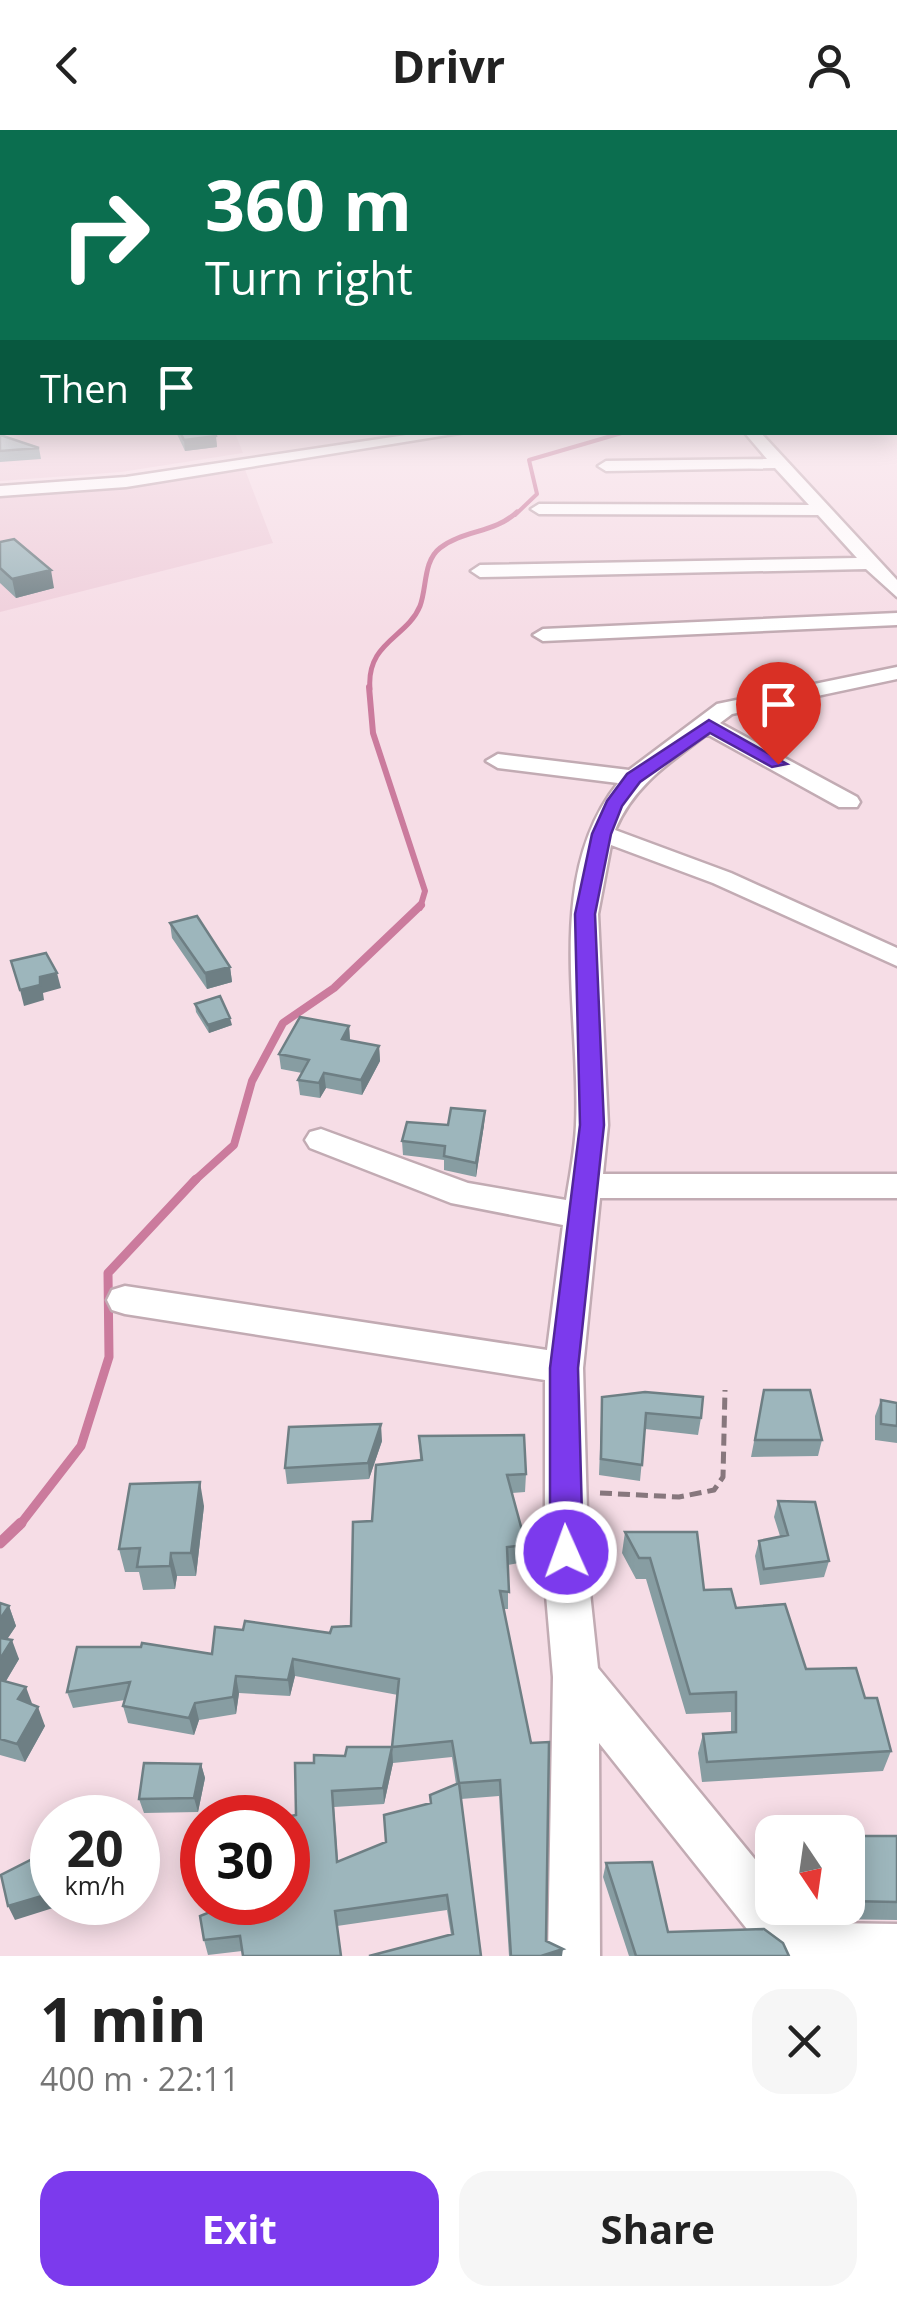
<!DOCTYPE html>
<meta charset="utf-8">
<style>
body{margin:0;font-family:"Open Sans",sans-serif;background:#f6f6f6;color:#222;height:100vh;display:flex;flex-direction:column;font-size:38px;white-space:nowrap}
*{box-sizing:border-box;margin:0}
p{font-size:32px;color:#767676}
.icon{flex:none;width:55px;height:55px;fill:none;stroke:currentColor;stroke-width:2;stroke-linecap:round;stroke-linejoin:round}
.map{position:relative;height:1826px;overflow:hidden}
.sheet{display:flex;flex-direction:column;background:#fff;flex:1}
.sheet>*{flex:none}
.top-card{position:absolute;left:0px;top:0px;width:898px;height:305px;box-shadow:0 5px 25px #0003;background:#0b6e4f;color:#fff;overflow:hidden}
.needle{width:65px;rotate:167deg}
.tools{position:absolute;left:755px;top:1685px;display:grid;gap:20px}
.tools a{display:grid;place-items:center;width:110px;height:110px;border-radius:20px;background:#fff;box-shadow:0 5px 25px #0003;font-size:50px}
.speed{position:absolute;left:30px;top:1665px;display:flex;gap:20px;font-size:50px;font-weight:700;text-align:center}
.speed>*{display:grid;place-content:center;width:130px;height:130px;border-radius:50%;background:#fff;box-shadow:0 5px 25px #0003;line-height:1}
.speed small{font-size:25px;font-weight:400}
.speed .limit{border:15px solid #d22;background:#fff;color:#111}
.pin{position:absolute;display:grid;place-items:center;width:85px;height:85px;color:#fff;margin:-102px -42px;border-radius:50% 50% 50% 0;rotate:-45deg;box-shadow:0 0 10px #0007}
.pin .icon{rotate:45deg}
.me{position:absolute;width:110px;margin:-55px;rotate:358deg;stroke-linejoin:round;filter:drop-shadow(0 0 8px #0008)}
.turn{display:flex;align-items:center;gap:35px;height:210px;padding:0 40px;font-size:45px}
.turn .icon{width:130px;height:130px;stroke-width:2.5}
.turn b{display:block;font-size:70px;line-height:85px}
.then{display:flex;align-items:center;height:95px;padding:0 40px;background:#0003;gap:20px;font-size:38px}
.round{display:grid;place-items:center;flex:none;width:105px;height:105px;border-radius:30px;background:#f6f6f6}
.summary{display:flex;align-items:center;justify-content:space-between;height:170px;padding:0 40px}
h1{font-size:60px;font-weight:700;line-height:75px}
.primary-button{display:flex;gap:20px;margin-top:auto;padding:20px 40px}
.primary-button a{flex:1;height:115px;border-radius:30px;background:#7c3aed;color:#fff;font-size:40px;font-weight:700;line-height:115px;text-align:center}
.primary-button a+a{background:#f6f6f6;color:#222}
header{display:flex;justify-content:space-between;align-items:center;height:130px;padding:0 40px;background:#fff;font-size:45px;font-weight:700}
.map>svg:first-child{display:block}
.built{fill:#efcfdb}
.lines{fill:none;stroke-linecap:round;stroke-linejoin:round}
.stream-far5{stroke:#cb7b9d;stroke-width:4}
.stream-far4{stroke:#cb7b9d;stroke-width:5}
.stream-far3{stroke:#cb7b9d;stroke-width:6}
.stream-far2{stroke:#cb7b9d;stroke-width:8}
.stream-far1{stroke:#cb7b9d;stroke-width:9}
.stream{stroke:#cb7b9d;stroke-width:11}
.minor-casing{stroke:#c2abb3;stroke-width:5}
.path{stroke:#87777d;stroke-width:5;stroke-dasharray:12 6;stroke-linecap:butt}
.minor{fill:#fff;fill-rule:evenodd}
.wall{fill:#879da2;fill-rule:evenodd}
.shaded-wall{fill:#6e7f84}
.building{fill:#9db6bc;stroke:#6e7f84;stroke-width:2.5}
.route{fill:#7c3aed;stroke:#51269a;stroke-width:2.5}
</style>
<header><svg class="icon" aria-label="back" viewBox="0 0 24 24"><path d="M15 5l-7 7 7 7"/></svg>Drivr<svg class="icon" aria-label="person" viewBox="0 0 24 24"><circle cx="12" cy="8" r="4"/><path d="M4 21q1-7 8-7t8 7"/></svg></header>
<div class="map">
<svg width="897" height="1826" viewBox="0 0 897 1826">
<rect width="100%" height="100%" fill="#f6dde6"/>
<!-- built -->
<path class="built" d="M0,245L2,302L235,303L243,323L121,342L0,351Z
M244,337L273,413L0,482V366L76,362Z"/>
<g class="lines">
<!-- stream-far5 -->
<path class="stream-far5" d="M515,385L537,364L529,330L625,302"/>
<!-- stream-far4 -->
<path class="stream-far4" d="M370,559C366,512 407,508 420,476C427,458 423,431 440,418C463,400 495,403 517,382"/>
<!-- stream-far3 -->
<path class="stream-far3" d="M369,557L373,603L425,761L420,778"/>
<!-- stream-far2 -->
<path class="stream-far2" d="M193,1052L234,1015L252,951L283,893L334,858L421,775"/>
<!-- stream-far1 -->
<path class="stream-far1" d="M19,1396L81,1316L109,1227L108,1143L196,1049"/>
<!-- stream -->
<path class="stream" d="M0,1413L21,1393"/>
<!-- minor casing -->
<g class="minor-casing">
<path id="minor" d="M426,302H466L126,357L0,366V356L126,347Z
M744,302H760L897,450V467L866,439L480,447L471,441L480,435L857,428L818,385L539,384L531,379L539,374L809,375L775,338L606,341L598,336L606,331L767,329Z
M897,483V495L543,511L533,505L543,499Z
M897,537V549L732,584L720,593L857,667L860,672L857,677H839L707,604C669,633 634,655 615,700L731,743L897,818V836L713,753L611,715L598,784L608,995L603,1044H897V1068H600L583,1238L589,1453L598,1538L772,1750V1778H804L826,1793L897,1794V1826H784L747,1799L599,1613L600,1826H548L553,1547L545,1453V1250L125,1184L112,1180L107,1170L112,1160L125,1156L547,1220L563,1095L451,1073L310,1018L305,1010L310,1002L321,999L468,1053L566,1070C570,1045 575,1020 576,995C581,884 543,747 618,653L498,638L486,631L498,624L629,640L717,574Z"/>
</g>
<!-- path -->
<path class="path" d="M600,1363L679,1367L714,1360L723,1347L725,1260"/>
<!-- minor -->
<use href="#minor" class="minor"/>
</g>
<!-- wall -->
<path class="wall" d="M176,302H215L217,317L185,321Z
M0,305L39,318L41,329L0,332Z
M0,412L54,458L16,468L0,453Z
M170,793L230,837L232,852L207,859L172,808Z
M195,874L232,895L209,903L196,882Z
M349,896L350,910L379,916L380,931L362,965L326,958L320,968L300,965L298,950L302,943L281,939L279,924Z
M485,981L484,995L476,1047L444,1040V1030L403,1025L402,1011Z
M602,1267L701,1288L698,1305L645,1299L640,1351L599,1345Z
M881,1270L897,1273V1313L875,1310V1286Z
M761,1276L822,1310L818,1326L751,1327Z
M419,1306L526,1344L525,1362L512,1363L526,1415L524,1432L508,1435V1479H504L546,1811L562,1826H509L499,1666L461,1669L481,1826L451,1805L447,1780L337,1796L242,1821L208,1825L204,1810L288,1772L296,1685L314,1633L392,1617L398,1565L295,1546L290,1566L239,1563L236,1584L199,1590L194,1605L128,1593L123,1576L125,1570L73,1578L67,1562L212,1524L243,1500L330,1503L351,1496L372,1391L420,1330ZM452,1627L456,1654L430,1665V1673L386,1712L338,1732L334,1677L384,1674L393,1633Z
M382,1311L369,1349L287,1354L285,1338Z
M778,1371L829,1431L824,1447L760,1455L755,1426L759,1411L780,1406L774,1387Z
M204,1376L196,1446H177L175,1459L143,1460L139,1442H125L119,1419Z
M625,1402L704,1460L736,1478L806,1539L865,1568L891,1621L883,1641L702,1652L698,1623L703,1604L731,1602V1582L686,1584L646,1449H636L622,1423Z
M0,1473L9,1476L16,1496L7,1509L19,1529L6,1551L33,1575L45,1596L25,1632L0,1625Z
M201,1634L205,1648L198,1682L144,1683L139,1669Z
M848,1706H897V1790L830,1789L817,1782L816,1778H848Z
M606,1733L668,1802L789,1826H629L603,1747Z"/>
<!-- shaded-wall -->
<path class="shaded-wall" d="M216,306L217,317L185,321L184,310Z
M51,440L54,458L16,468L12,449Z
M230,837L232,852L207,859L205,843Z
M57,843L61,858L43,863L44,870L24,876L20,860L40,847Z
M230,888L232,895L209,903L208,895Z
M349,896L350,911L342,909Z
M379,916L380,931L362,965L361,950Z
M324,943L326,958L320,968L319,953Z
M485,981L484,995L476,1047V1033Z
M381,1294L382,1311L369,1349L368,1333Z
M200,1352L204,1376L196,1446L191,1423Z
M171,1423L177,1446L175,1459L170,1436Z
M9,1476L16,1496L0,1520V1489Z
M12,1510L19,1529L0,1561V1529Z
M293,1529L295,1546L290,1566L288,1550Z
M236,1546L239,1563L236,1584L233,1567Z
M26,1557L33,1576L18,1569Z
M195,1573L199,1590L194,1605L189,1588Z
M38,1577L45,1596L25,1632L17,1614Z
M392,1617L393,1633L384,1674L383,1658Z
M201,1634L205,1648L198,1682L194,1668Z
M52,1763V1772H72L15,1790L8,1776Z
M563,1819L562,1826H541Z"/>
<!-- building -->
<path class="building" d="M180,302H215L216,306L184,310Z
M0,305L39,318L0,321Z
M14,409L51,440L12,449L0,438V412Z
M197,786L230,837L205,843L170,793Z
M46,823L57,843L40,847V855L20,860L11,831Z
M220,866L230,888L208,895L195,874Z
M300,887L349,896L342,909L379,916L361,950L324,943L319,953L298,950L309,930L279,924Z
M451,978L485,981L476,1033L444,1026L445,1016L402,1011L407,992L448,995Z
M764,1260H810L822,1310H755Z
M645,1262L703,1267L701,1288L646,1283L642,1335L601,1329L602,1267Z
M881,1270L897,1273V1296L881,1294Z
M381,1294L368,1333L285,1338L289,1297Z
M524,1305L526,1344L507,1345L526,1415L507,1417L509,1462L500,1461L531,1613L549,1612L546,1811L563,1819L541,1826H511L500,1650L459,1653L452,1611L392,1617L399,1549L293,1529L288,1550L236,1546L233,1567L195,1573L189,1588L123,1576L130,1552L67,1562L77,1517H141L142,1513L212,1524L215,1497L243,1500L245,1491L330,1503L332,1497L351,1496L353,1392L372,1391L376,1335L422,1330L419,1306Z
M200,1352L191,1423H171L170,1436L137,1437L140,1418L119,1419L130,1354Z
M778,1371L815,1372L829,1431L764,1439L759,1411L788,1405Z
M625,1402H697L704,1460L731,1459L736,1478L785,1474L806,1539L856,1538L865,1568H877L891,1621L707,1632L703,1604L736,1602V1562L690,1564L650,1428H639Z
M0,1473L9,1476L0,1489Z
M0,1508L12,1510L0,1529Z
M0,1550L26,1557L18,1569L38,1577L17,1614L0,1609Z
M347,1617H392L383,1658L332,1661L337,1732L386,1712L384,1685L431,1673L430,1665L459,1653L481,1826H369L453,1804L447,1765L335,1781L341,1826H243L240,1806L204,1810L200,1786L220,1778L221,1772H288V1688H281L296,1685L295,1633H314V1625L345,1626Z
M144,1633L201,1634L194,1668L139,1669Z
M848,1706H897V1772L848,1771Z
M52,1719V1763L8,1776L1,1745Z
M652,1732L668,1802L764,1799L783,1813L789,1826H636L606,1733Z"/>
<!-- sky -->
<linearGradient id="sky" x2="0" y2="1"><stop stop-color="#9c9dca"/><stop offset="0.49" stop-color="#fbf0f4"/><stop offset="1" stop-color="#fbf0f4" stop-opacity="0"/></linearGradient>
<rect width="897" height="500" fill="url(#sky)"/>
<!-- route -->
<path class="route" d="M709,590L787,634L772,637L710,603L640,652L622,676L611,704L595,784L604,995L578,1238L583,1422L578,1433L566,1437L555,1433L550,1422V1238L580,995L575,784L592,704L607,671L627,644Z"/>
</svg>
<div class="tools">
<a><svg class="needle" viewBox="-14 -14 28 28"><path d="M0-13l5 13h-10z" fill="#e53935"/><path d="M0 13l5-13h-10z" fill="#767676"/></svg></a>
</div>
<div class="speed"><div>20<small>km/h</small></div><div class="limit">30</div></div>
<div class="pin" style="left:778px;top:634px;background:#d93025"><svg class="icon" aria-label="arrive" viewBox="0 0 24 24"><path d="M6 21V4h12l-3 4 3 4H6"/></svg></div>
<svg class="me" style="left:566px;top:1422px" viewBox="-20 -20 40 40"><circle r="17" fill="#7c3aed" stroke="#fff" stroke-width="3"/><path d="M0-11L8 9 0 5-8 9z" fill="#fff"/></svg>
<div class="top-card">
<div class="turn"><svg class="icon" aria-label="right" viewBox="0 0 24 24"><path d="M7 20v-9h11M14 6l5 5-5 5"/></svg><div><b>360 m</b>Turn right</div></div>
<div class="then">Then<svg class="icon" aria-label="arrive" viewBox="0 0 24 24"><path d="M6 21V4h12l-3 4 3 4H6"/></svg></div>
</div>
</div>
<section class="sheet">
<div class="summary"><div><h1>1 min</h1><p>400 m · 22:11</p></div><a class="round"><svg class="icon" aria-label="close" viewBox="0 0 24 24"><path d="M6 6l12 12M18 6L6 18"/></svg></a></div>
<div class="primary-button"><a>Exit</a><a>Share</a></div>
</section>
